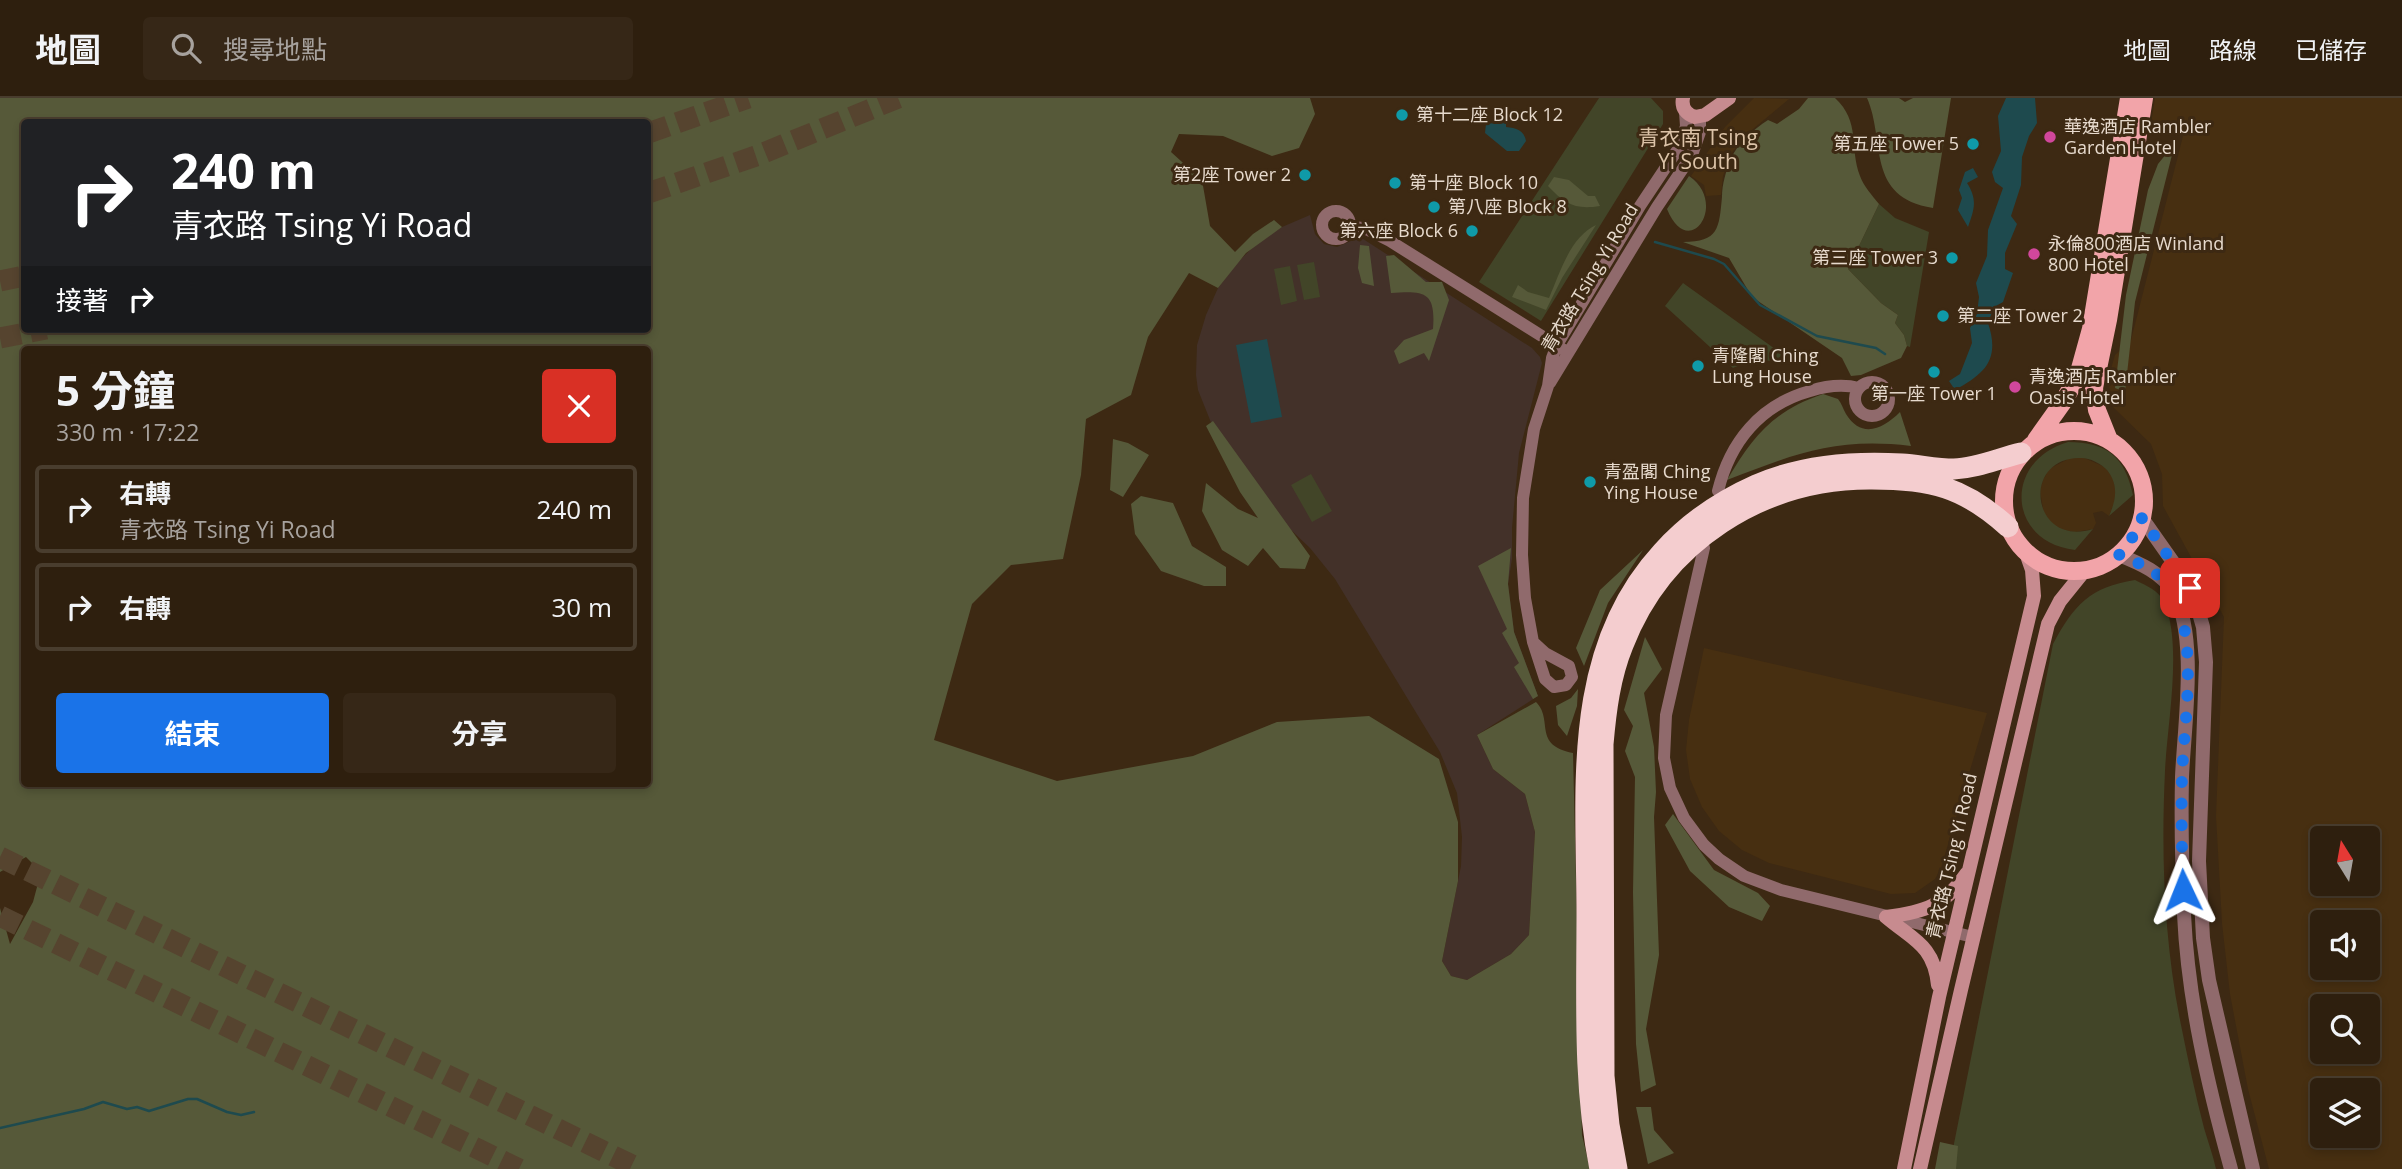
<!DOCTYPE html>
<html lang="zh-TW">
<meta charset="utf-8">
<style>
body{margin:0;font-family:"Open Sans","Noto Sans TC",sans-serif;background:#362717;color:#f1f3f6;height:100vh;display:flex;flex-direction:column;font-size:26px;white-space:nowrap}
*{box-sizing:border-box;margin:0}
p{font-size:23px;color:#a7a29e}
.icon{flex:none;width:38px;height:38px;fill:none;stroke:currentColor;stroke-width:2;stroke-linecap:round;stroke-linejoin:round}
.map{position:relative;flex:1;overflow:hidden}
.panel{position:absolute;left:21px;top:248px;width:630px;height:441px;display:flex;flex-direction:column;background:#2e1f0e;border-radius:7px;box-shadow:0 4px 10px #0003,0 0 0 2px #493d2e}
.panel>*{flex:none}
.banner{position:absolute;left:21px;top:21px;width:630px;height:214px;border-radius:7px;box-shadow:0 4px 10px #0003,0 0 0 2px #493d2e;background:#202124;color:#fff;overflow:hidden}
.needle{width:46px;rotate:349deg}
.buttons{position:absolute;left:2310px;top:728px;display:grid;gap:14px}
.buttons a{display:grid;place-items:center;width:70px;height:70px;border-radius:7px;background:#2e1f0e;box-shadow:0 4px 10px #0003,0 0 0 2px #493d2e;font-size:35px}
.pin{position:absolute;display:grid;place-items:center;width:60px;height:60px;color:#fff;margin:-30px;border-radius:14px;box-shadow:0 4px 10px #0006}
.me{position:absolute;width:77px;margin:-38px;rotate:358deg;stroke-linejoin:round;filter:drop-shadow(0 0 5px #0008)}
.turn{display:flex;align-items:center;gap:24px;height:147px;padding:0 35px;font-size:32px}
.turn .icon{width:91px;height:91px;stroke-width:2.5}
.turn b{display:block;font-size:49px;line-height:60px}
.then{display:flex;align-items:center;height:66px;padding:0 35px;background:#0003;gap:14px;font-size:26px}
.round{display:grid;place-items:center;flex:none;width:74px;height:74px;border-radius:7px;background:#362717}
.headline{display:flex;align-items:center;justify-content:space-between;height:119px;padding:0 35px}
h1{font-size:42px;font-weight:700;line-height:52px}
.cta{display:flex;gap:14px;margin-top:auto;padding:14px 35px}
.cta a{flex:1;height:80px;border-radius:7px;background:#1a73e8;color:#fff;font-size:28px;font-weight:700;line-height:80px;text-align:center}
.cta a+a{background:#362717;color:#f1f3f6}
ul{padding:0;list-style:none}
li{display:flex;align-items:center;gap:21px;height:88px;margin:0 14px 10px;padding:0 21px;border:4px solid #493d2e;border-radius:7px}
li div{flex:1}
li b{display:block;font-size:26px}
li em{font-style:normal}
header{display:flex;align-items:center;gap:42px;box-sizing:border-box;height:98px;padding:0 35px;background:#2e1f0e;border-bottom:2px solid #493d2e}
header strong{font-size:33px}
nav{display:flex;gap:38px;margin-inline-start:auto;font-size:24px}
.search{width:490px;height:63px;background:#362717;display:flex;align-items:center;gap:18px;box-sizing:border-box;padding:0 24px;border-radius:7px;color:#a7a29e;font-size:26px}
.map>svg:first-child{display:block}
.built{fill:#472f11;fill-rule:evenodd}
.education{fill:#433129}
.green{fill:#424528}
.forest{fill:#565939;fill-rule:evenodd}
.water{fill:#1e4a4e}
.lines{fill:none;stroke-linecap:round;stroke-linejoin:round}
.stream{stroke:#1e4a4e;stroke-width:2.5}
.motorway-tunnel{stroke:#56442f;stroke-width:21;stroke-dasharray:21 10;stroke-linecap:butt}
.minor{stroke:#906a6c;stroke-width:12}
.tertiary{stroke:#906a6c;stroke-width:14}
.secondary{stroke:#c78b8f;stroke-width:14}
.primary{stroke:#f2a4a9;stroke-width:18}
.motorway{stroke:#f4cdcf;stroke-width:21}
.route{stroke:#1a73e8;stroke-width:12;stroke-dasharray:0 21.6}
.culture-dot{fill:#0f9aa8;stroke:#3d2913;stroke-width:2.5}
.hotel-dot{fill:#d1479c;stroke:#3d2913;stroke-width:2.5}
.labels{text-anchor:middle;stroke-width:6;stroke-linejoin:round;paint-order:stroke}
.poi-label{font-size:18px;fill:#e7dacd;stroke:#3d2913;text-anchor:start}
.street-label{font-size:18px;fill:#e7dacd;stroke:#3d2913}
.quarter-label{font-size:21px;fill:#dcc3a8;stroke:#3d2913}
</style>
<header>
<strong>地圖</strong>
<div class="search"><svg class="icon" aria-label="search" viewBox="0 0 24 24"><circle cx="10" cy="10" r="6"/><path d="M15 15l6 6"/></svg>搜尋地點</div>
<nav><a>地圖</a><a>路線</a><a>已儲存</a></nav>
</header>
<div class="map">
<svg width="2402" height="1071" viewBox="0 0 2402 1071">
<rect width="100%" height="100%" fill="#3d2913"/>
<!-- built -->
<path class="built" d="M1754,0L1789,1L1753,31L1733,53L1723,78L1721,97L1706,98L1704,87L1691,78L1725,29Z
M2155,0H2402V1071H2269L2248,991L2230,896L2222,825L2216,718L2224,519L2163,408L2162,376L2151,346L2113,309L2108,281L2115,257L2131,242L2183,38L2150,32ZM2322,740H2368V786H2322ZM2322,824H2368V870H2322ZM2322,908H2368V954H2322ZM2322,992H2368V1038H2322Z
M2082,359L2105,369L2113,380L2116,393L2114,406L2109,418L2102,413L2093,415L2096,425L2093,431L2075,434L2063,432L2052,426L2044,416L2040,393L2043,382L2049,371L2070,360Z
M1704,550L1987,615L1941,770L1935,781L1915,795L1891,796L1769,765L1742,752L1719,733L1702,709L1690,681L1686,652L1689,622Z"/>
<!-- education -->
<path class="education" d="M1310,117L1315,136L1324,146L1337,149L1360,139L1532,250L1540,259L1542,265L1519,355L1512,430V461L1508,486L1514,534L1538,598L1477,637L1493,671L1525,696L1535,734L1529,837L1511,856L1467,882L1451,878L1442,863L1461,768L1462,739L1457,695L1440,654L1335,481L1310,450L1271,413L1214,332L1198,292L1196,277L1197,247L1206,217L1218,190L1236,166L1257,145L1282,129Z"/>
<!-- green -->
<path class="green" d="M1599,0H1651L1663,13V26L1541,223L1479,184Z
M1879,106L1895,120L1929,134L1910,249L1907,248L1904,237L1895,225L1898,217L1881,205L1848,171Z
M1314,164L1320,199L1304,202L1297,167Z
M1290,168L1297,203L1281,207L1274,171Z
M1683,185L1782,256L1777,263L1752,262L1733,270L1665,208Z
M2068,344C2107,344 2125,359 2133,397L2109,418C2116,402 2119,387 2107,372C2101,365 2088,359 2079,360C2020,361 2032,450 2093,431L2075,452C2007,444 2003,363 2068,344Z
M1311,376L1332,413L1312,424L1291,387Z
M2135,482C2147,488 2158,492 2164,504C2183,546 2167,627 2165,673C2161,758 2164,843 2181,927C2188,961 2195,996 2204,1030C2208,1044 2213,1057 2216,1071H1949L2053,546C2074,507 2090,489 2135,482Z"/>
<!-- forest -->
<path class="forest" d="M0,0H1310L1315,16L1299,50L1272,58L1223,38L1179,36L1171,54L1202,82L1210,128L1235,154L1253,136L1274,122L1282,129L1246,155L1218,190L1189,175L1148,239L1131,297L1086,321L1081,377L1063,461L1011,467L972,506L934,642L1057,683L1193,658L1277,624L1369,618L1439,661L1458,724V783L1442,863L1451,878L1467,882L1511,856L1529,837L1535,734L1525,696L1493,671L1477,637L1536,604C1554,622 1532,647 1573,655L1582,1037L1590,1071H0V810L10,846L33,804L41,774L26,759L0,774ZM24,24H648V231H24ZM24,252H648V686H24Z
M1808,0H1835C1861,24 1849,49 1860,78C1864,89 1872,97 1879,106L1848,171L1881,205L1898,217L1895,225L1904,237L1907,248L1901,260L1861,277L1851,278L1842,260L1752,199L1729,160L1683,144C1719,144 1719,130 1722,99C1722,86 1726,73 1731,61C1738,44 1753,32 1768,22L1777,26L1799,11Z
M1867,0H1899L1905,4L1913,0H1951L1933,110C1865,99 1886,43 1867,0Z
M2175,45L2135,204L2125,294L2115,290L2126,197L2148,92L2158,66Z
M1689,78C1729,105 1689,165 1667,111Z
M1554,79L1569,82L1588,98H1595L1600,108C1575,112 1565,106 1548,88Z
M1596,127L1562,180L1546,212L1512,199L1518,187L1528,194L1549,200C1560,175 1570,139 1596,127Z
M1360,147L1369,148L1374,188L1362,185L1358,170Z
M1394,157L1426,184H1442L1449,202L1429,263L1424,255L1399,266L1394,253L1404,242L1433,231C1436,193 1424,193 1391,195L1386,158Z
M1823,296L1838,301C1842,306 1843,311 1846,316C1862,342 1884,330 1900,314L1911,348C1835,339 1795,356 1727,382C1753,338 1773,313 1823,296Z
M1213,323L1310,458L1305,471L1280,470L1263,450L1248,468L1222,452L1202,413L1206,385L1238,411L1258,420L1240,394L1206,328Z
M1113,341L1128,345L1149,357L1123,399L1110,392Z
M1141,398L1173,405L1192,448L1226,469V488H1204L1161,473L1135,436L1131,406Z
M1511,450L1508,486L1514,534L1538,598L1533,601L1514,569L1519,565L1502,535L1507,531L1478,468Z
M1643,452L1608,505L1584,568L1576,550L1600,492Z
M1645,539L1662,571L1644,595L1654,649L1656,694L1654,719L1659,857L1646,931L1656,987L1641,994L1636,946L1633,794L1635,679L1625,653L1633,628L1624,612Z
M1578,591L1577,608L1567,638L1558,627L1556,608L1571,600Z
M1673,716L1714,772L1758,795L1770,808L1762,823L1729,809L1690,773L1665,727Z
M1636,1009H1651L1654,1032L1674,1055L1648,1066Z
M1940,1044L1958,1048L1956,1071H1935Z"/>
<!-- water -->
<path class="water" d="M2006,0H2035L2037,25L2029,38L2022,59L2021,87L2011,118L2017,126L2005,155V171L2013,175L2003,204L1994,209L1988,225C2000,261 1986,275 1955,292L1949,283L1960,276L1972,245L1970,230L1977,216L1979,199L1976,185L1987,158L1988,132L2003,90L1995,84L1992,74L2001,53L1998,18Z
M1499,21L1506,24V29C1516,30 1524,32 1526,43L1519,53H1507L1485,35L1486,26L1495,25Z
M1973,70L1978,79L1967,85C1978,102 1974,112 1968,129L1958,112L1962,100L1959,92L1965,74Z
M1267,241L1282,319L1251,325L1236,247Z"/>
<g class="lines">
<!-- stream -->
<path class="stream" d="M1655,144L1714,161L1724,166L1760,207L1817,238L1876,250L1885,256
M0,1030L84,1011L103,1004L127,1011L137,1009L149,1013L188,1001H197L227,1014L241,1017L254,1014"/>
<!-- motorway-tunnel -->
<path class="motorway-tunnel" d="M648,35L748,0
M648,95L756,58L898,0
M0,183L24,178
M0,240L46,231
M0,759L640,1071
M0,818L519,1071"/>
<!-- minor -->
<path class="minor" d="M1322 127a14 14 0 1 1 28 0a14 14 0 1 1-28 0Z
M1350,129L1364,130L1390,143L1564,252
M1855 301a17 17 0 1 1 34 0a17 17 0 1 1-34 0Z
M1550,285L1657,109L1692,57L1700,34V19
M1718,393C1730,344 1760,307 1810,293C1826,288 1843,286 1859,290
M1704,450L1666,617L1664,660L1670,690L1684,720L1704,747L1719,761L1744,778L1781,792L1973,839
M1533,544L1545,555L1569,568L1572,579L1566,587L1554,589L1545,581L1533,544L1525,500L1522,457L1523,400L1534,331L1548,288L1552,260L1557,247L1640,108L1680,48L1686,28L1685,14"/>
<!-- tertiary -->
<path class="tertiary" d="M2142,420L2185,481L2194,498L2203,529L2206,564L2199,763L2203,840L2209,882L2253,1071
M2119,457C2139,465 2163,475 2174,495C2198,540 2184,628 2182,679C2181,725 2182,770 2184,816C2188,903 2208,988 2231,1071"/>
<!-- secondary -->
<path class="secondary" d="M1683,0C1681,10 1686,16 1695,19L1705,17L1729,0
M1886,819C1924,814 1945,808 1967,775
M1886,819C1913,842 1934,847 1938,887
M1904,1071L1939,899L2034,498L2032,472L2026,455
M1920,1071L1961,892L2048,526L2060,503L2085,472"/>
<!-- primary -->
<path class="primary" d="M2004 403a70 70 0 1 1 140 0a70 70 0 1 1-140 0Z
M2036,342L2063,304L2078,278L2091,231L2129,0
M2109,342L2097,312L2094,290L2108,222L2144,0"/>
<!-- motorway -->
<path class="motorway" d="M1600,1071C1583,987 1587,902 1587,817C1587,693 1570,554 1662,454C1688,425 1720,403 1756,387C1802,367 1852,363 1902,366C1919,367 1936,371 1954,371C1978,370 1999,360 2021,355
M1617,1071L1609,1027L1604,978L1603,646C1606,612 1610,579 1623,547C1663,444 1762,380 1872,381C1931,381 1964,389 2008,429"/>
</g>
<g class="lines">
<!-- route -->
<path class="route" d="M2183,792C2182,754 2181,716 2182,678C2184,623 2198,548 2174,497C2164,475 2139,465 2119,457L2129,446L2142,420L2190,490"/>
</g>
<!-- markers -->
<g class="culture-dot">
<circle cx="1402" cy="17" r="7"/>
<circle cx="1973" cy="46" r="7"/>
<circle cx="1305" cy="77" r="7"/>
<circle cx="1395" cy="85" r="7"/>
<circle cx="1434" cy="109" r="7"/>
<circle cx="1472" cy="133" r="7"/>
<circle cx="1952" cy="160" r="7"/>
<circle cx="1943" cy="218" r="7"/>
<circle cx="1698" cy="268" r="7"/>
<circle cx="1934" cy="274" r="7"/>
<circle cx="1590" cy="384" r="7"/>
</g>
<g class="hotel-dot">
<circle cx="2050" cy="39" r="7"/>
<circle cx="2034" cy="156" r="7"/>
<circle cx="2015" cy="289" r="7"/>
</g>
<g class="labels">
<!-- poi labels -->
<g class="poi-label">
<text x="1416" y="23">第十二座 Block 12</text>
<text x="2064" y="35">華逸酒店 Rambler<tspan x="2064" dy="21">Garden Hotel</tspan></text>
<text x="1959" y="52" text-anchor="end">第五座 Tower 5</text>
<text x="1291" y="83" text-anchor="end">第2座 Tower 2</text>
<text x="1409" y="91">第十座 Block 10</text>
<text x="1448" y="115">第八座 Block 8</text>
<text x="1458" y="139" text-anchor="end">第六座 Block 6</text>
<text x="2048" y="152">永倫800酒店 Winland<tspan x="2048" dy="21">800 Hotel</tspan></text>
<text x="1938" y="166" text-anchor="end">第三座 Tower 3</text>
<text x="1957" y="224">第二座 Tower 2</text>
<text x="1712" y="264">青隆閣 Ching<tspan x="1712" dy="21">Lung House</tspan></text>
<text x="2029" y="285">青逸酒店 Rambler<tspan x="2029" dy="21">Oasis Hotel</tspan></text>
<text x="1934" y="302" text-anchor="middle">第一座 Tower 1</text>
<text x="1604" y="380">青盈閣 Ching<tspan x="1604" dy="21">Ying House</tspan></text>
</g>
<!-- street labels -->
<g class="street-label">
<text transform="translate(1590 180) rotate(-59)" y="6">青衣路 Tsing Yi Road</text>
<text transform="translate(1952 758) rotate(-77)" y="6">青衣路 Tsing Yi Road</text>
</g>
<!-- quarter labels -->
<g class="quarter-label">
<text x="1698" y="47">青衣南 Tsing<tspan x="1698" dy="24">Yi South</tspan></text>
</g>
</g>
</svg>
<div class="buttons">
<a><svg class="needle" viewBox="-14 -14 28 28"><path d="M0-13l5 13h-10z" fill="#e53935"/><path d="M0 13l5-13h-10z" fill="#a7a29e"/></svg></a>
<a><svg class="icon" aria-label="sound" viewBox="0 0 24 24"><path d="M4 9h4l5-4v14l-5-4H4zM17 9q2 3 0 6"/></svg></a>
<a><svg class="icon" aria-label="search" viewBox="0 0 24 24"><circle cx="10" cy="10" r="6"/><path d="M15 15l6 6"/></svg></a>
<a><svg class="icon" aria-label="layers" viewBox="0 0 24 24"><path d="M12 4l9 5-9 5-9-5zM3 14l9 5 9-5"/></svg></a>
</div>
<div class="pin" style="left:2190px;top:490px;background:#d93025"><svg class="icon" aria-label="arrive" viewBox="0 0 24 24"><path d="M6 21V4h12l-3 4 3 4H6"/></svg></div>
<svg class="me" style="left:2183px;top:792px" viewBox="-20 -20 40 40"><path d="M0-17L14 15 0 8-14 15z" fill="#1a73e8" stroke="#fff" stroke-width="4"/></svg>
<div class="banner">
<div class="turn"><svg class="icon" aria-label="right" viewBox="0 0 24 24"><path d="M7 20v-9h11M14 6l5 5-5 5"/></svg><div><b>240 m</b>青衣路 Tsing Yi Road</div></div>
<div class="then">接著<svg class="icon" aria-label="right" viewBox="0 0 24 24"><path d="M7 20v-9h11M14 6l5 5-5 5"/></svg></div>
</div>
<section class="panel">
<div class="headline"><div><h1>5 分鐘</h1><p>330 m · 17:22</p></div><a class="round" style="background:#d93025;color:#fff"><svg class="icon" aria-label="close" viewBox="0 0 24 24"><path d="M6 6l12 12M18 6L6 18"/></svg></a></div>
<ul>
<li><svg class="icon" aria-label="right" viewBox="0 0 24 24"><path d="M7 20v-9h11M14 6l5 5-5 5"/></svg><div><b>右轉</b><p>青衣路 Tsing Yi Road</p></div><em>240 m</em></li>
<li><svg class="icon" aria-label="right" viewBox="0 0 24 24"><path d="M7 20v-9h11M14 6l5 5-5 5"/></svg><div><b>右轉</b></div><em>30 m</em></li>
</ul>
<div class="cta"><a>結束</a><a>分享</a></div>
</section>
</div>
